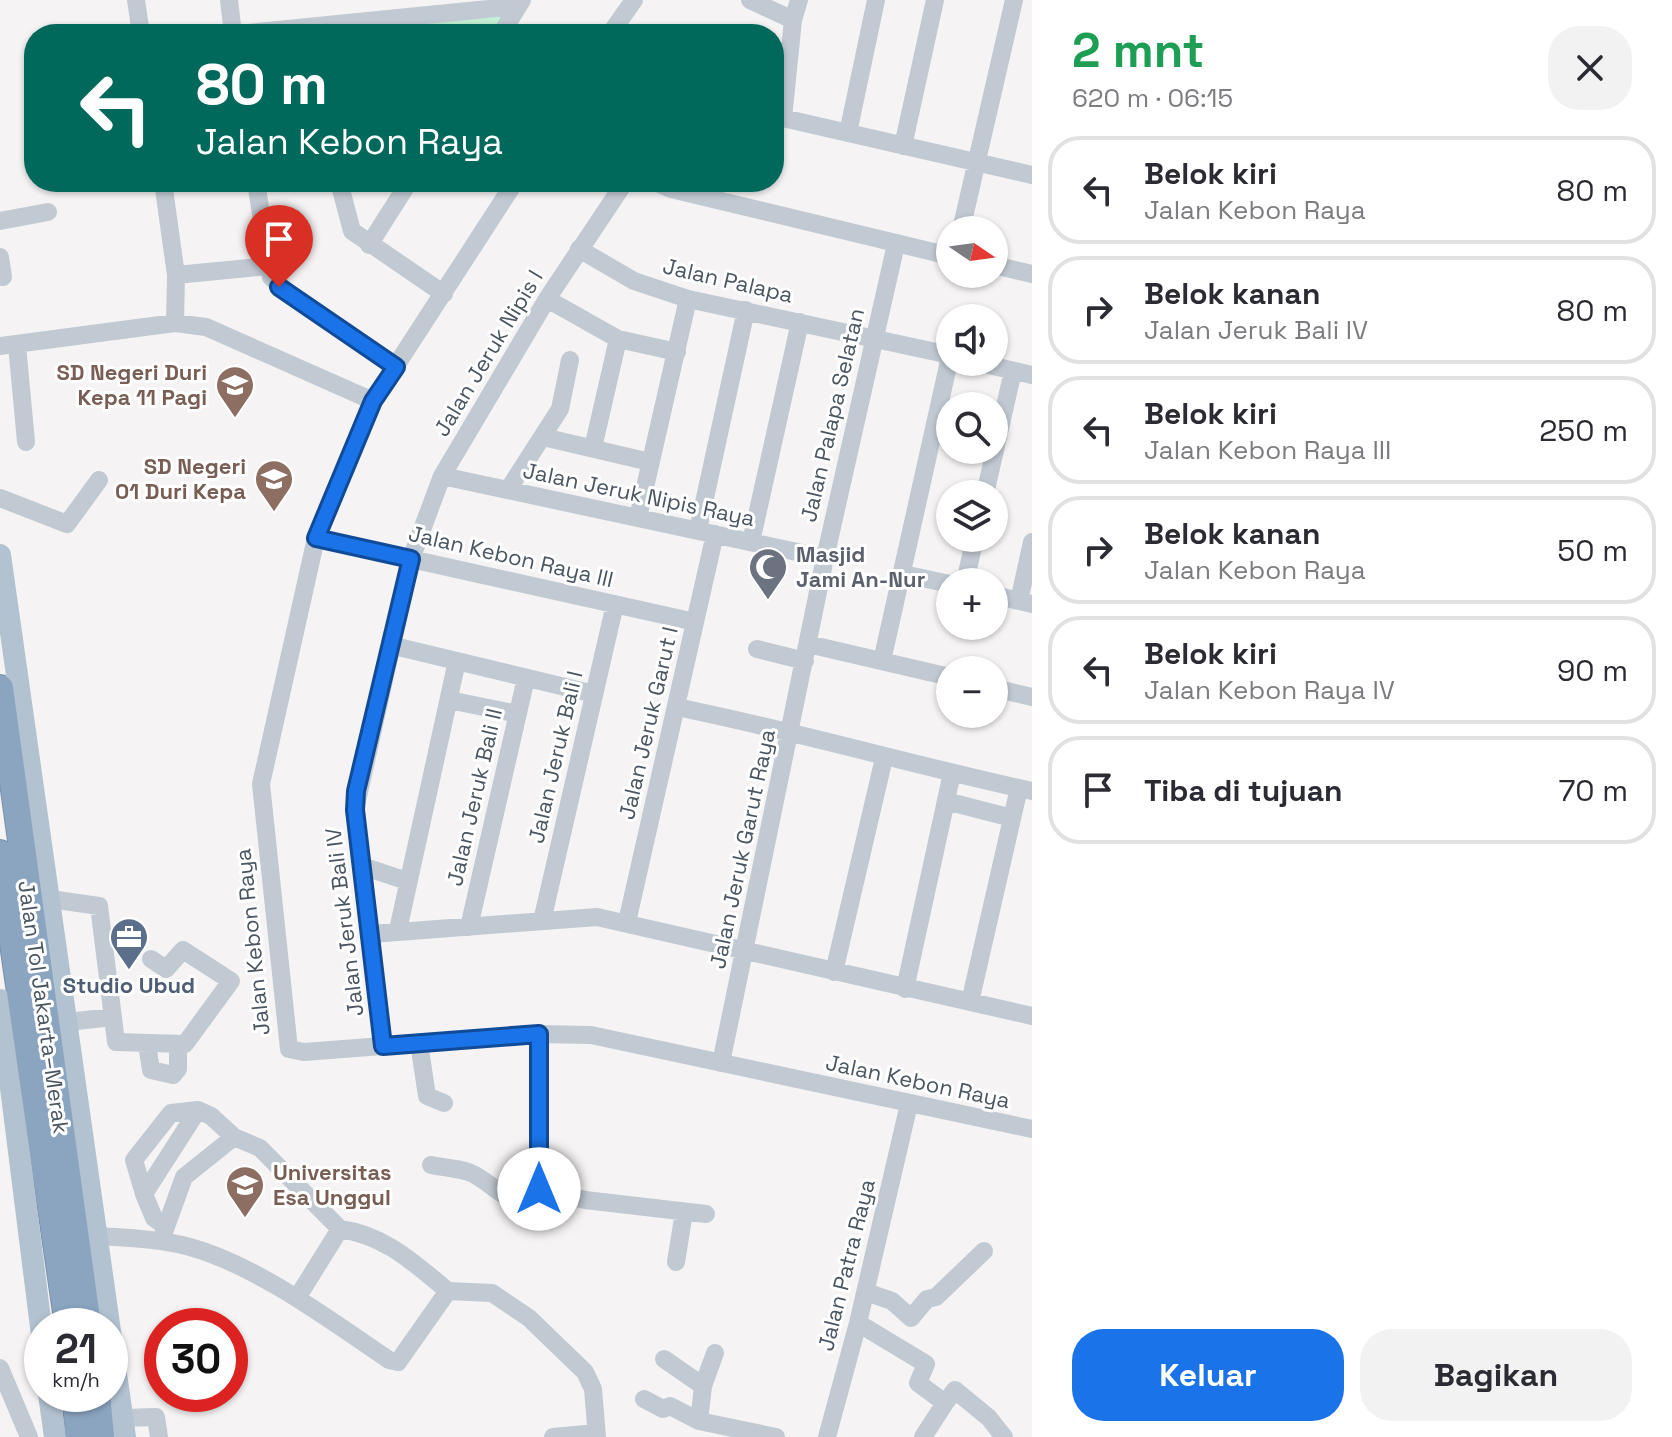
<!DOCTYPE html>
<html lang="id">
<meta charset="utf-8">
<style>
body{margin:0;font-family:"Space Grotesk",sans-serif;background:#f2f2f3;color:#2b2b33;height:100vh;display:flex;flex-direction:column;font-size:30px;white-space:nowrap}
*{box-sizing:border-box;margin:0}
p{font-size:26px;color:#7c7c81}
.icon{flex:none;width:44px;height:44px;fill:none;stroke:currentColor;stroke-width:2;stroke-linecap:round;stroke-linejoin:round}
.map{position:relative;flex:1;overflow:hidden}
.details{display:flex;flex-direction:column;background:#fff;width:640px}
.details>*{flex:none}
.hud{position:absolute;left:24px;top:24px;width:760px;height:168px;border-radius:32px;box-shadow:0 2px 6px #0004;background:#00695c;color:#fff;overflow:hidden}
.needle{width:52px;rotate:103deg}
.tools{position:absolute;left:936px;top:216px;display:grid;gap:16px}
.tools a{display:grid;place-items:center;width:72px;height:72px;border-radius:50%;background:#fff;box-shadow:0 2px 6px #0004;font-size:40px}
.speed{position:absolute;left:24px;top:1308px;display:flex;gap:16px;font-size:40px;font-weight:700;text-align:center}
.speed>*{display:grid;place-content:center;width:104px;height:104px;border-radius:50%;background:#fff;box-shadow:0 2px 6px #0004;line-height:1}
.speed small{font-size:20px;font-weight:400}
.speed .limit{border:12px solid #d22;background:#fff;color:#111}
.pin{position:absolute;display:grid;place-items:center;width:68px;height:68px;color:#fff;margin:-82px -34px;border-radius:50% 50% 50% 0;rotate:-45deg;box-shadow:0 0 8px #0007}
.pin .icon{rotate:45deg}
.me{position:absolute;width:88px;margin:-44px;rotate:0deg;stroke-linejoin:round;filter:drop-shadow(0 0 6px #0008)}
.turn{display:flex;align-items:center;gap:28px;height:168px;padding:0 40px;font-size:36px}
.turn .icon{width:104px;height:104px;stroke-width:2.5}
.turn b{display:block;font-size:56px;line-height:68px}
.round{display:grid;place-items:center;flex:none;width:84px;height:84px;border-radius:32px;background:#f2f2f3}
.headline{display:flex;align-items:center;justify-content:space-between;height:136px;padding:0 40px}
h1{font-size:48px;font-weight:800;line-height:60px;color:#1e9e55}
.button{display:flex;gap:16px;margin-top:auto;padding:16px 40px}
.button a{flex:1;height:92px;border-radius:32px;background:#1a73e8;color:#fff;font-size:32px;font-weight:800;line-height:92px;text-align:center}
.button a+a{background:#f2f2f3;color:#2b2b33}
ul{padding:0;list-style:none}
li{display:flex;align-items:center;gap:24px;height:108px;margin:0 16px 12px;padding:0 24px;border:4px solid #e1e1e2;border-radius:32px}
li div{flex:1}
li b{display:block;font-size:30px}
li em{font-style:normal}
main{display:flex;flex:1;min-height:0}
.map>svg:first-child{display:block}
.park{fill:url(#park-tufts)}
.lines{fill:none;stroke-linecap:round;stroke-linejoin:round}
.highway-casing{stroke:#7690ad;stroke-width:28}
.minor{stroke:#c1cad2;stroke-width:18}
.major{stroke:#b3c2d1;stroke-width:22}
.highway{stroke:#8ba5c1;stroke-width:26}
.route-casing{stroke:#114b97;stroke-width:20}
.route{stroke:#1a73e8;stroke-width:14}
.labels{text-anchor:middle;stroke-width:6;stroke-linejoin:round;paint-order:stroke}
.street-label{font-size:22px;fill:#4a5661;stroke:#fff}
.education-label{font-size:22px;font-weight:bold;fill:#785e54;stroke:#fff;text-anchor:end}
.worship-label{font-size:22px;font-weight:bold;fill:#5b616d;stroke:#fff;text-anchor:start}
.service-label{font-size:22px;font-weight:bold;fill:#4e5e75;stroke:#fff}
</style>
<main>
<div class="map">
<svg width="1032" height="1437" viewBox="0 0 1032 1437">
<defs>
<pattern id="park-tufts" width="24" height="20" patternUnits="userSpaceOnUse" patternTransform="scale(2)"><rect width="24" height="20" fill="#c3f1d5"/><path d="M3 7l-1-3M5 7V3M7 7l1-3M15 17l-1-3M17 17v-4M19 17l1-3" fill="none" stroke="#a0c6b0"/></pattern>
</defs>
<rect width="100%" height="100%" fill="#f5f3f3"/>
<!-- park -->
<path class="park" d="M514,15L500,34H397L395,27Z"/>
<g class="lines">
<!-- highway casing -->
<g class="highway-casing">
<path id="highway" d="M0,688L88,1326
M0,853L68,1326
M75,1394L79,1437
M97,1394L101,1437"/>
</g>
<!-- minor -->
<path class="minor" d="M136,0L141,34
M229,0L233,34
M750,0L793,20
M238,34L518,6
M501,34L522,0
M610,34L634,0
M774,116L1032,175
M783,118L793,20L799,0
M848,133L876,0
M903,146L935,0
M163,182L176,275L175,323
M256,182L271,277L290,295L396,367
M339,182L352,231L444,294
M515,182L373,401L316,538L261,784L289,1049L304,1052L539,1034L591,1035L1032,1129
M656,182L671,189L950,256
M0,221L48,212
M961,230L1014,0
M369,245L409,182
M579,249L634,281L688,299L950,355
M0,257L3,277
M994,265L1032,274
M176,275L269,266
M547,299L618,339L677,352
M17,345L26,442
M0,346L175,323L206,327L373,401
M976,362L1032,375
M543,437L650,462
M593,448L618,339
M442,476L825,558
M508,490L560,409L570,360
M985,494L1013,371
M0,498L67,524L99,480
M638,518L688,299
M698,530L746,310
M316,538L695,622
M751,542L800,322
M903,574L950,584
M965,582L975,538
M994,595L1032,604
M1019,601L1032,542
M808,644L950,677
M390,645L594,694
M757,649L805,661
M882,661L950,357
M994,688L1032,697
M449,700L518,714
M676,707C796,731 912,765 1032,791
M946,801L1012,818
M362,866L407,881
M50,899L99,906L116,1042L185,1044L231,981L183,950L166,969L151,959
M542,921L615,604
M627,922L715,534
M469,927L526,678
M398,930L457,661
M371,934L597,917L1032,1016
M834,972L884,758
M905,989L952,773
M970,1002L1019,788
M67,1022L113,1017
M539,1034V1189L585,1200L706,1214
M419,1043L427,1096L444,1103
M147,1044L151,1070L173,1075L178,1069V1044
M383,1046L355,810L411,559L442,476L547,299L625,182
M721,1063L825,558L896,244
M431,1165C444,1168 464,1168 475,1175C506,1193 499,1204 539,1189
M144,1194L134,1160L171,1113L198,1110
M165,1226L154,1218L144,1194L198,1110L211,1116L234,1137L260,1148L340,1229L297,1298
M163,1235L184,1177L234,1137
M98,1236C128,1238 160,1239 190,1247C258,1266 331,1321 389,1360L398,1362L448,1291C415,1264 385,1235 340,1229
M676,1262L684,1212
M448,1291L492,1293L529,1318L585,1372L593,1389L597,1437
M866,1292L892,1301L911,1318L927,1299L936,1297L984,1251
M858,1323L926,1364L918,1383L945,1403L923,1437
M664,1359L703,1386
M0,1368L29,1437
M644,1399L663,1409L670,1406L699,1421L776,1437
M945,1403L955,1390L989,1418L1004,1437
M123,1418L156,1417L159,1437
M699,1421L703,1386L715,1353
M553,1437L596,1433
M827,1437L858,1323L909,1104"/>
<!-- major -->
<path class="major" d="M0,555L125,1437
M0,1000L42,1335
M49,1394L55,1437"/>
<!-- highway -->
<use href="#highway" class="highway"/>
</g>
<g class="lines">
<!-- route casing -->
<g class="route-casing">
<path id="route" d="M279,287L396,367L373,401L316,538L411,559L356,791L355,810L383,1046L539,1034V1189"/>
</g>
<!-- route -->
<use href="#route" class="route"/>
</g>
<!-- icons -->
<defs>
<g id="school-pin" transform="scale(2)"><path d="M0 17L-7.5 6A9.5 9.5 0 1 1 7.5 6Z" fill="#8d6e63" stroke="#fff"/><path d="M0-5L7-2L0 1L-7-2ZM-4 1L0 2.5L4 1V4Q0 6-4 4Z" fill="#fff"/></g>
<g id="mosque-pin" transform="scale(2)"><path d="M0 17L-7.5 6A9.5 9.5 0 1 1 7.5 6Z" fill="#6b7280" stroke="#fff"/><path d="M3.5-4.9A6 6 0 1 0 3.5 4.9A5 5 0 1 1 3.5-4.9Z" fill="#fff"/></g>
<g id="office-pin" transform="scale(2)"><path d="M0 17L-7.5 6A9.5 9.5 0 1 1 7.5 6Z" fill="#5c6f8a" stroke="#fff"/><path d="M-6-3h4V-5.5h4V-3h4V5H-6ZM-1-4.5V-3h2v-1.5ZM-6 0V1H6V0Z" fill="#fff"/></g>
<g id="university-pin" transform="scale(2)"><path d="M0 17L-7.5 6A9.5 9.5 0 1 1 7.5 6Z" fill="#8d6e63" stroke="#fff"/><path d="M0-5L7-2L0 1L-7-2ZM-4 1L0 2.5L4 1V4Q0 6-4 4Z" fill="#fff"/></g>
</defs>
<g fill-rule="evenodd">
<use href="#school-pin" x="235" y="385"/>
<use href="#school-pin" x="274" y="479"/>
<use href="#mosque-pin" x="768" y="567"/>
<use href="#office-pin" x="129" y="937"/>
<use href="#university-pin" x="245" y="1185"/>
</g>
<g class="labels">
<!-- street labels -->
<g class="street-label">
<text transform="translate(728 280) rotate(13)" y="8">Jalan Palapa</text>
<text transform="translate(488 353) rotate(-59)" y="8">Jalan Jeruk Nipis I</text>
<text transform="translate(832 415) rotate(-77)" y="8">Jalan Palapa Selatan</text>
<text transform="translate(639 494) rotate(12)" y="8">Jalan Jeruk Nipis Raya</text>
<text transform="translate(511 556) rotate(13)" y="8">Jalan Kebon Raya III</text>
<text transform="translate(648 723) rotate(-77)" y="8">Jalan Jeruk Garut I</text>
<text transform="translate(555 757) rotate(-77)" y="8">Jalan Jeruk Bali I</text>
<text transform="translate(474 797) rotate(-77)" y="8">Jalan Jeruk Bali II</text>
<text transform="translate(742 849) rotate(-78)" y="8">Jalan Jeruk Garut Raya</text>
<text transform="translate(344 922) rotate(-97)" y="8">Jalan Jeruk Bali IV</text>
<text transform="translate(252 942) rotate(-96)" y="8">Jalan Kebon Raya</text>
<text transform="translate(44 1007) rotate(82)" y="8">Jalan Tol Jakarta–Merak</text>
<text transform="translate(918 1081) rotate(12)" y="8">Jalan Kebon Raya</text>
<text transform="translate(846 1265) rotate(-76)" y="8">Jalan Patra Raya</text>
</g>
<!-- education labels -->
<g class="education-label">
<text x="207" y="380">SD Negeri Duri<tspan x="207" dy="25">Kepa 11 Pagi</tspan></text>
<text x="246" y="474">SD Negeri<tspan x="246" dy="25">01 Duri Kepa</tspan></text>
<text x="273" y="1180" text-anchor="start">Universitas<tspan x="273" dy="25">Esa Unggul</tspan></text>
</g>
<!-- worship labels -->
<g class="worship-label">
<text x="796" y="562">Masjid<tspan x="796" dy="25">Jami An-Nur</tspan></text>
</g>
<!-- service labels -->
<g class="service-label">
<text x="129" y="993">Studio Ubud</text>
</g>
</g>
</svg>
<div class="tools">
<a><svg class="needle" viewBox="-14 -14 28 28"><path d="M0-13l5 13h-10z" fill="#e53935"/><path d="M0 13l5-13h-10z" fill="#7c7c81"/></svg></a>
<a><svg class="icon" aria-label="sound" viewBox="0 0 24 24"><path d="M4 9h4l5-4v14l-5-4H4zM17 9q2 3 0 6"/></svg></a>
<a><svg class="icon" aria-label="search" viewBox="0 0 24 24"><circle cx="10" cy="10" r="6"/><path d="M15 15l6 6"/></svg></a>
<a><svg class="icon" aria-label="layers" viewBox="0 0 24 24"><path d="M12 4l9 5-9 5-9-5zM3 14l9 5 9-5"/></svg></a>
<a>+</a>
<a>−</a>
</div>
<div class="speed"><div>21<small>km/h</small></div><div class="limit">30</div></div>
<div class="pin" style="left:279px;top:287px;background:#d93025"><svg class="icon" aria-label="arrive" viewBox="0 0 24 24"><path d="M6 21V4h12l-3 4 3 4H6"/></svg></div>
<svg class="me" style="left:539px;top:1189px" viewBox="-20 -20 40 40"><circle r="19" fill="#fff"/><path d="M0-13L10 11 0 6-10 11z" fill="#1a73e8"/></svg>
<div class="hud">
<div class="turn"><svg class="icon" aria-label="left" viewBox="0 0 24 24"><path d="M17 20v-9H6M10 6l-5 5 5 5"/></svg><div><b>80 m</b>Jalan Kebon Raya</div></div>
</div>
</div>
<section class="details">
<div class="headline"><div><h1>2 mnt</h1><p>620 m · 06:15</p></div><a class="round"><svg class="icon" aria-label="close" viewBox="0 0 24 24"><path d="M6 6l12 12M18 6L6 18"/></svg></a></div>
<ul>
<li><svg class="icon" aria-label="left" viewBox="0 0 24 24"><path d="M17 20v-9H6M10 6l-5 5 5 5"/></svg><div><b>Belok kiri</b><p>Jalan Kebon Raya</p></div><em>80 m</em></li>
<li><svg class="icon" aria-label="right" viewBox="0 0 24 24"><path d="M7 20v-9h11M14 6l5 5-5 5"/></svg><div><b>Belok kanan</b><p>Jalan Jeruk Bali IV</p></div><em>80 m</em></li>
<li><svg class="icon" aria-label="left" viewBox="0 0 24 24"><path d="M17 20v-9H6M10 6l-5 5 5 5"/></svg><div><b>Belok kiri</b><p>Jalan Kebon Raya III</p></div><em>250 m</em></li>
<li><svg class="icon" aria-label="right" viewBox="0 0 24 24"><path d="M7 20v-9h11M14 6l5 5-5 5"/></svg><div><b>Belok kanan</b><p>Jalan Kebon Raya</p></div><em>50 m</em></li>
<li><svg class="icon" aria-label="left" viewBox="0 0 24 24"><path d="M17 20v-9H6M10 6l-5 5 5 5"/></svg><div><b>Belok kiri</b><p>Jalan Kebon Raya IV</p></div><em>90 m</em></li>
<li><svg class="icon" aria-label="arrive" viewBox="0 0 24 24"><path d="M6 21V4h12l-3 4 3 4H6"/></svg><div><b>Tiba di tujuan</b></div><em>70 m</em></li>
</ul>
<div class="button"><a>Keluar</a><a>Bagikan</a></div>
</section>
</main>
